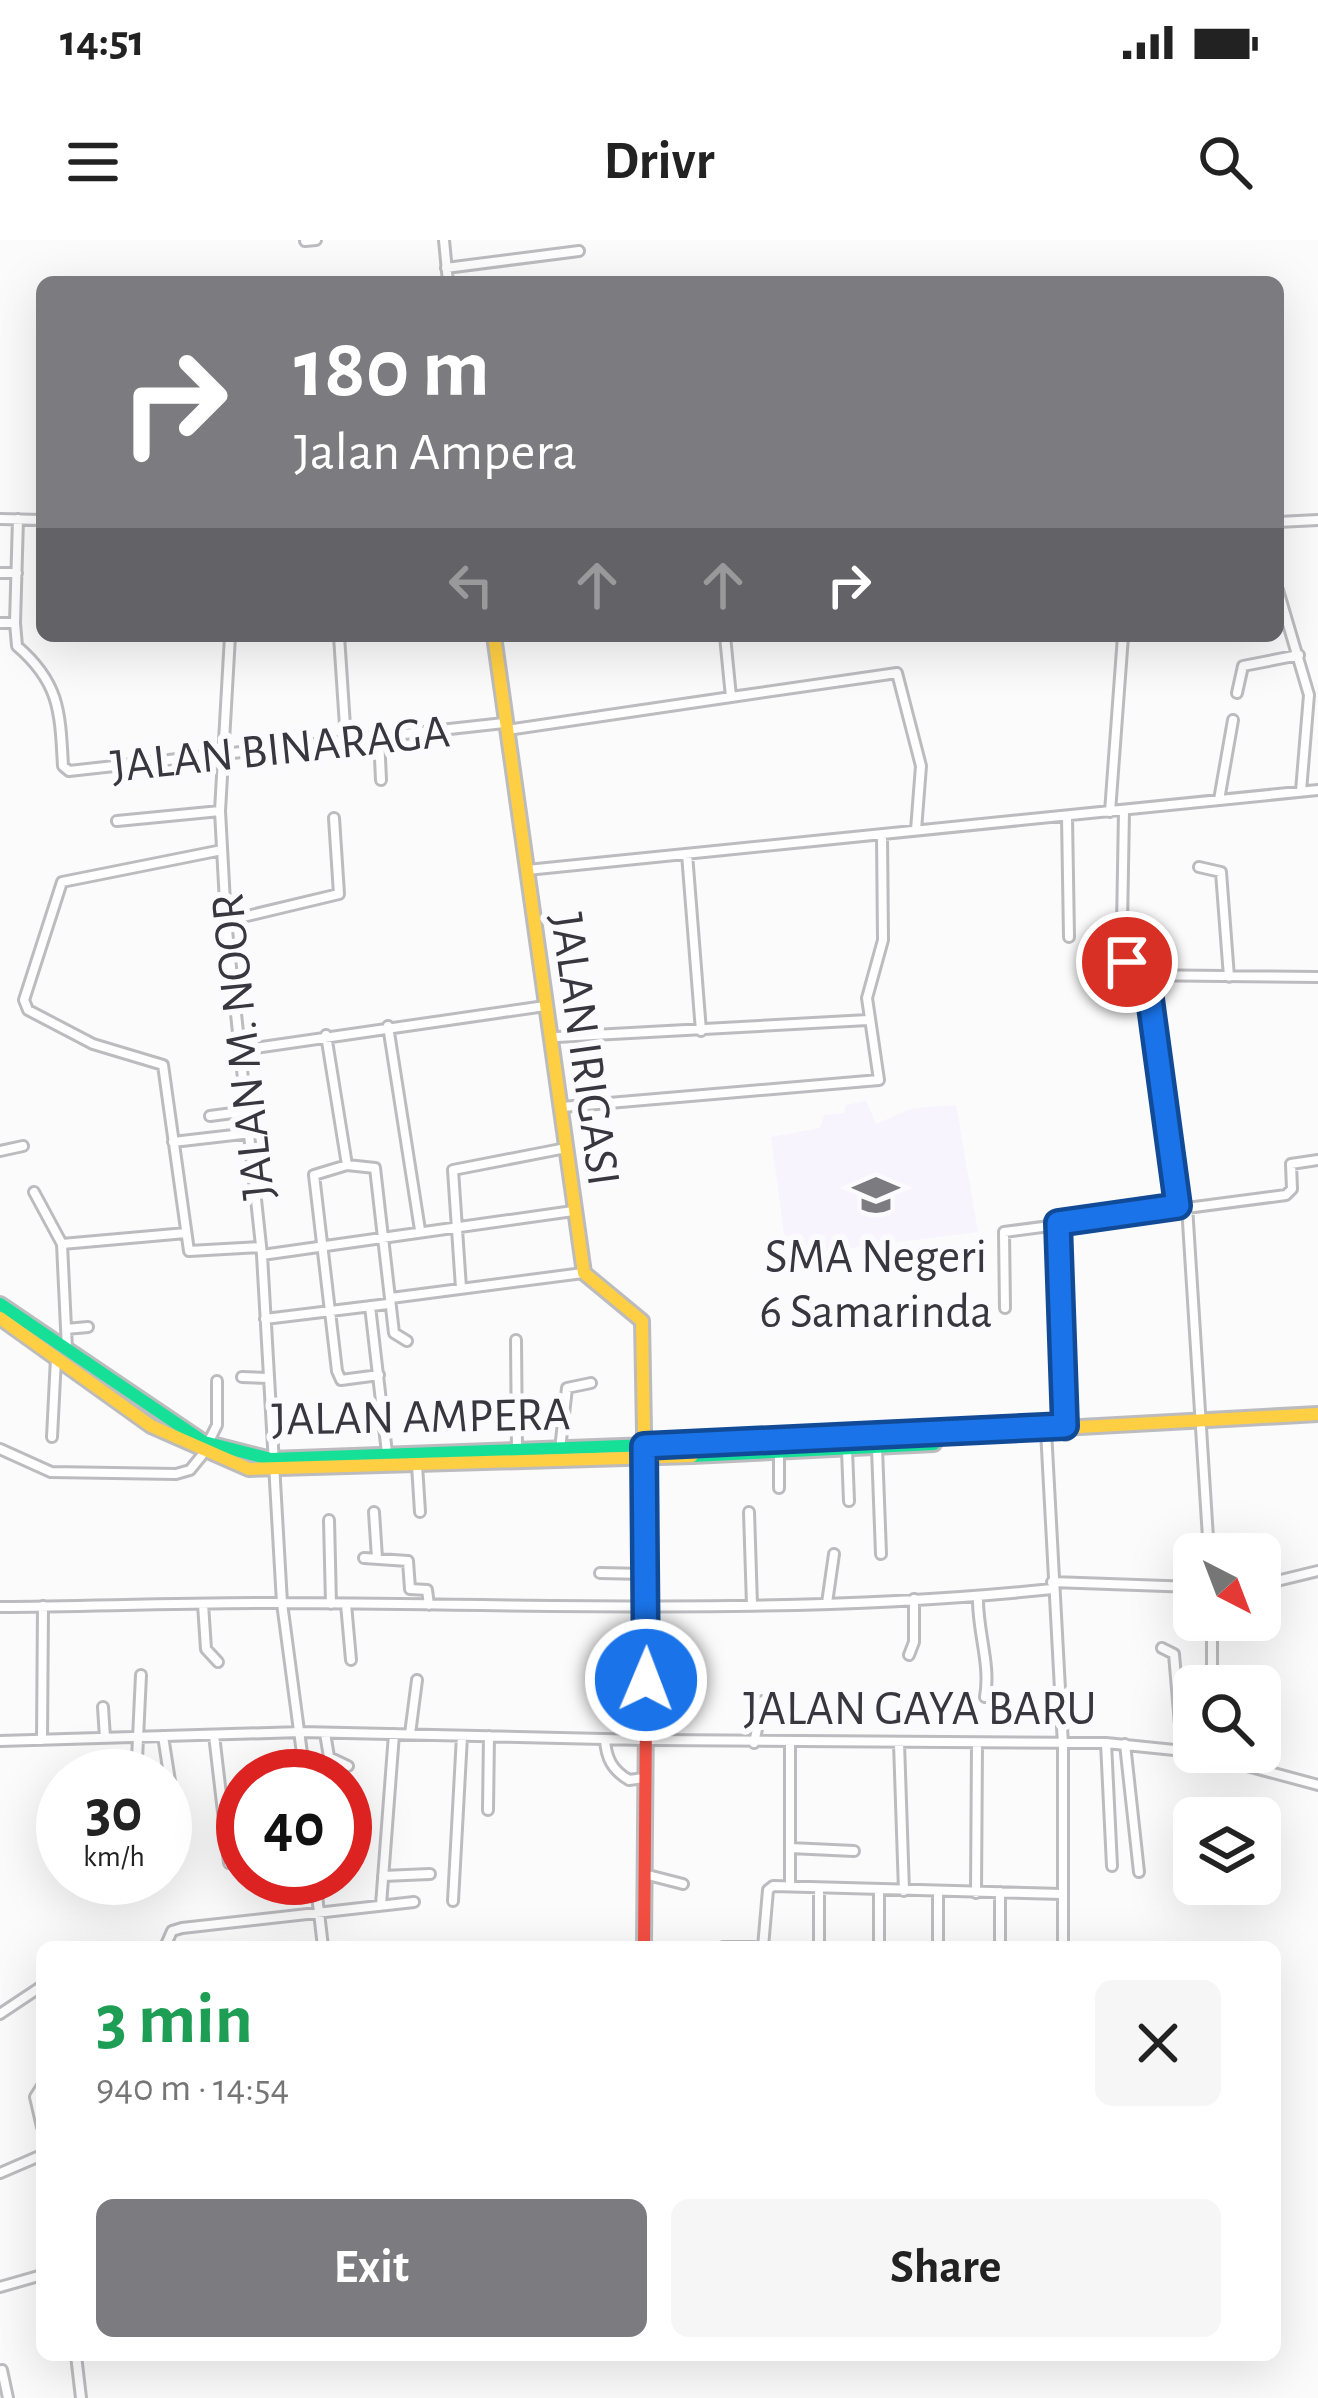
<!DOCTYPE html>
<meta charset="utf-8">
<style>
body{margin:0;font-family:"Alegreya Sans",sans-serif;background:#f6f6f6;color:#222;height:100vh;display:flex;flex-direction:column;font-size:45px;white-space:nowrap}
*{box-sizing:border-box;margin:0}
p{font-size:39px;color:#767676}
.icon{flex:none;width:66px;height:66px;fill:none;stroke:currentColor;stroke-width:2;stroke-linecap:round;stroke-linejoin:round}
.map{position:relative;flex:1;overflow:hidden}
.sheet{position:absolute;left:36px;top:1701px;width:1245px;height:420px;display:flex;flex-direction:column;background:#fff;border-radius:18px;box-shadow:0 12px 48px #0002}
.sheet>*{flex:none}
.guide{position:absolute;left:36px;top:36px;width:1248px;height:366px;border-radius:18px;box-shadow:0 12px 48px #0002;background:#7c7b80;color:#fff;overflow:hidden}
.needle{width:78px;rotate:138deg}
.fabs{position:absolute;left:1173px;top:1293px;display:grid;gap:24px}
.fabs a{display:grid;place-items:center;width:108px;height:108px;border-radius:18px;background:#fff;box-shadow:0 12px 48px #0002;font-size:60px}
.speed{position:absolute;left:36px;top:1509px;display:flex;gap:24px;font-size:60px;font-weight:700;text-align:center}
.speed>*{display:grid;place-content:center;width:156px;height:156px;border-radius:50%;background:#fff;box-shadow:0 12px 48px #0002;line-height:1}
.speed small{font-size:30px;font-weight:400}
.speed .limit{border:18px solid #d22;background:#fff;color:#111}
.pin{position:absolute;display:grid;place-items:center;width:102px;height:102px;color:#fff;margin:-51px;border:6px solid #fff;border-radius:50%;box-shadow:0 3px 12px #0007}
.me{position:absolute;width:132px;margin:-66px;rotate:1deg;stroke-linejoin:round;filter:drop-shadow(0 0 9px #0008)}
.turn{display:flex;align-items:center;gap:42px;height:252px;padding:0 60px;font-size:54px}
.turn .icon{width:156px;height:156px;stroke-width:2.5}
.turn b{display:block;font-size:84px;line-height:102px}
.lanes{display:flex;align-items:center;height:114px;padding:0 60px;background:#0003;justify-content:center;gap:60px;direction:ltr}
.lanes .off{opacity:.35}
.round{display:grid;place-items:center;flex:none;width:126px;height:126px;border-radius:18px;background:#f6f6f6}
.overview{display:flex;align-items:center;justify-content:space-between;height:204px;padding:0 60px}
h1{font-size:72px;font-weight:700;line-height:90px;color:#1e9e55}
.primary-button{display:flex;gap:24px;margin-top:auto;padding:24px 60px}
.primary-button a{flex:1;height:138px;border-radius:18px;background:#7c7b80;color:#fff;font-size:48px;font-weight:700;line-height:138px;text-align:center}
.primary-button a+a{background:#f6f6f6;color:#222}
.status{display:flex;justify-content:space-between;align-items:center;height:84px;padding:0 60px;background:#fff;direction:ltr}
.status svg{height:33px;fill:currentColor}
header{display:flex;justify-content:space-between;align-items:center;height:156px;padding:0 60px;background:#fff;font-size:54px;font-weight:700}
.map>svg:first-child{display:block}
.built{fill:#f7f4fe}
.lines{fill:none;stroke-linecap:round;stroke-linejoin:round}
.street-casing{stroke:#bcbbbe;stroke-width:14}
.fast-casing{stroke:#bcbbbe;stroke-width:18}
.slow-casing{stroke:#bcbbbe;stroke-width:18}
.jam-casing{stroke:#bcbbbe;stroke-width:18}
.street{stroke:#fefeff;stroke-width:8}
.fast{stroke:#16e098;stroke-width:12}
.slow{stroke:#ffcf43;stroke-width:12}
.jam{stroke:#f24e42;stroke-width:12}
.route-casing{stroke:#114b97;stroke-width:30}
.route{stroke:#1a73e8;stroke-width:21}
.labels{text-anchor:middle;stroke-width:12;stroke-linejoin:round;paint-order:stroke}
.street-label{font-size:48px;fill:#38363e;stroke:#fbfafd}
.poi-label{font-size:48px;fill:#38363e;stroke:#fbfafd}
</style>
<div class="status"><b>14:51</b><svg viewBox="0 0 49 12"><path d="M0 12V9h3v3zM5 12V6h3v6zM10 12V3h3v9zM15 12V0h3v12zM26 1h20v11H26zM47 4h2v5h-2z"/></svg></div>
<header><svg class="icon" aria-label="menu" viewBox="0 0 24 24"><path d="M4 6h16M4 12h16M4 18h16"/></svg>Drivr<svg class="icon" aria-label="search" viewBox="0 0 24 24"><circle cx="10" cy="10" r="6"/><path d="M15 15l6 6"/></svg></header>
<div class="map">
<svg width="1318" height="2158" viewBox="0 0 1318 2158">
<rect width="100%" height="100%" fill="#fbfbfc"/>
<!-- built -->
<path class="built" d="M866,861L876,884L913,868L956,865L978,992L787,1016L771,897L820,888L824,875L844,873L846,865Z"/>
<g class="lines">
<!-- street casing -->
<g class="street-casing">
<path id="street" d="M444,0L448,42
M305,1L316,0
M446,28L579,11
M0,279L42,280
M1278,282L1318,280
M0,333H17
M1278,350L1309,455L1301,551
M0,383H15L18,279
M15,383L17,406C60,443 60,472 63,526L69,531L504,483
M230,396L220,571L226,681L262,1015L282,1363L305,1536
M339,396L346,501
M1237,453L1243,426L1299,415
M731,457L897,433L921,526L916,590
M507,490L731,457L725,396
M379,497L381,540
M1219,560L1233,480
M1124,571L1122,686L1130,735L1318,737
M1110,572L1123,396
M1067,577L1069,697
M117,581L220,571
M222,610L62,642L24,760L28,770L93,804L163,825L189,1011L261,1007
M687,614L701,791
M1199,627L1221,632L1229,737
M527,630L1318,550
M226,681L339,654L334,578
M1147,737L1178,966
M388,786L420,990
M326,795L347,925L375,928L394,1093L407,1101
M557,797L868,780
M241,810L545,766
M562,867L879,840L867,758L883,700L882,595
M210,876L248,871
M173,902L251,893
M0,911L23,906
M347,925L314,935L337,1131L341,1140L379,1135
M34,952L62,1004L67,1109
M1187,966L1209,1314
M1058,983L1066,1195
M62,1004L186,993
M262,1015L573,971
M461,1048L453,930L566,908
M391,1058L583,1033
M370,1066L387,1213
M1005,1068L1004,992L1286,955L1292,949L1291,924L1318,920
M265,1079L388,1064
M66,1089L88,1087
M516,1100L517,1210
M242,1137L268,1138
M1046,1190L1063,1505V1707
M52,1197L56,1118
M208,1203L217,1185V1141
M877,1208L881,1314
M0,1209L51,1232L176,1234L190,1230L203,1214
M560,1209L567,1148L591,1143
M847,1210L849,1261
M417,1225L420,1272
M779,1248V1216
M374,1272L377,1318
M749,1272L752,1365
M329,1280L331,1364
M364,1318L408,1321L410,1349L427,1350L429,1365
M600,1333L645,1334
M1052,1342L1194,1347
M1260,1345L1318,1331
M978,1357C977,1391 991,1423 985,1457
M827,1363L834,1314
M203,1364L206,1409L218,1422
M346,1364L351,1420
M0,1367C95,1366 189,1363 284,1363C540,1364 797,1376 1052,1349
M1212,1380V1446
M1162,1408L1174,1414L1182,1508
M909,1415L914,1402V1359
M103,1467L105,1498
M325,1493L329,1517L348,1526
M410,1494L417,1440
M214,1495L229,1623
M163,1496L170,1541
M605,1499C606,1518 612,1530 629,1540L644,1538
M42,1500L43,1366
M652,1500L1106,1503L1194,1512
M0,1501L301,1492L645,1500
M754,1503L763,1461
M899,1503L904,1651
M1106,1503L1112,1626
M790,1504V1646
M1125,1504L1139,1632
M1195,1512L1318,1545
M137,1519L141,1435
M488,1570L489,1496
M790,1608L854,1611
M644,1634L683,1644
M383,1636L430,1634
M315,1638L323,1707
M819,1649V1707
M1000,1652V1707
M938,1653V1707
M976,1653L977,1504
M453,1661L462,1496
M381,1665L394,1494
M165,1707L172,1691L182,1688L414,1662
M723,1707H754
M763,1707L768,1650L773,1646L1062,1654
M879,1707V1650
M0,1774L42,1746
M42,1846L35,1857L42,1887
M0,1933L42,1915
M0,2047L42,2035
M76,2115L81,2158
M2,2130L8,2158"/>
</g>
<!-- fast casing -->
<g class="fast-casing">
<path id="fast" d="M0,1064L204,1202L271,1219L972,1193
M692,1216L934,1204"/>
</g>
<!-- slow casing -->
<g class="slow-casing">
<path id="slow" d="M494,396L584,1033L642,1081L647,1357
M0,1078L151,1186L249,1229L692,1216
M972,1193L1318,1174"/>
</g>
<!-- jam casing -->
<g class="jam-casing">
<path id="jam" d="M644,1707L647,1357"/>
</g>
<!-- street -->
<use href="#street" class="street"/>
<!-- fast -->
<use href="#fast" class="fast"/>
<!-- slow -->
<use href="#slow" class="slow"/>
<!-- jam -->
<use href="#jam" class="jam"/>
</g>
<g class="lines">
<!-- route casing -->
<g class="route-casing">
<path id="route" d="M646,1440L644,1206L1065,1186L1058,983L1178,966L1147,737L1130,735L1127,722"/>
</g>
<!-- route -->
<use href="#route" class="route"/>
</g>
<!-- icons -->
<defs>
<g id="school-bare" transform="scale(3.6)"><path d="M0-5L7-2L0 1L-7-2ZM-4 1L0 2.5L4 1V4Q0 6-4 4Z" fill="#7c7b80" stroke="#fbfafd" stroke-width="2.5" paint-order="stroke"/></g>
</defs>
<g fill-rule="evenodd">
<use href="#school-bare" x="876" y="955"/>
</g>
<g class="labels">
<!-- street labels -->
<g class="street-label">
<text transform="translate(280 507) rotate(-6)" y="17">JALAN BINARAGA</text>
<text transform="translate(241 807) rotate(-96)" y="17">JALAN M. NOOR</text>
<text transform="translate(587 809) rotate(82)" y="17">JALAN IRIGASI</text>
<text transform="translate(421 1175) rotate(-1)" y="17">JALAN AMPERA</text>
<text x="920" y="1484">JALAN GAYA BARU</text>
</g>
<!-- poi labels -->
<g class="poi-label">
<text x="876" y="1032">SMA Negeri<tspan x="876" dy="55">6 Samarinda</tspan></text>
</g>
</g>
</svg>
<div class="fabs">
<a><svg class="needle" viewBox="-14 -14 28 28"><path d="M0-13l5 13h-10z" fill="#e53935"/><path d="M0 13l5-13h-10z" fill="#767676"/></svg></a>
<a><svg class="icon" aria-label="search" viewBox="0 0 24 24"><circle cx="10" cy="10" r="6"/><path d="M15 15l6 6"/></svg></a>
<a><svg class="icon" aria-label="layers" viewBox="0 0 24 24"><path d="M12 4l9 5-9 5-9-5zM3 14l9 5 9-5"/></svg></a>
</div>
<div class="speed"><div>30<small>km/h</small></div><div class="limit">40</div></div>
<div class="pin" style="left:1127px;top:722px;background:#d93025"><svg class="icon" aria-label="arrive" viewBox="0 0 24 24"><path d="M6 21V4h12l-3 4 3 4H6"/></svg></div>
<svg class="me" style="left:646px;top:1440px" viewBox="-20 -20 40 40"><circle r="17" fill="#1a73e8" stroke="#fff" stroke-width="3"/><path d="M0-11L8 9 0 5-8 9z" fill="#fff"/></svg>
<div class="guide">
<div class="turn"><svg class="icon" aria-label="right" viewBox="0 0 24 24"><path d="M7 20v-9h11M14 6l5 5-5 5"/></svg><div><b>180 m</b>Jalan Ampera</div></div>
<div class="lanes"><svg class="icon off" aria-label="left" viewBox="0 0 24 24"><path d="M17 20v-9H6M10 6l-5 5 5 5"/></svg><svg class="icon off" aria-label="ahead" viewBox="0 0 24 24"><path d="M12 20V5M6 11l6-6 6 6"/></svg><svg class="icon off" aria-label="ahead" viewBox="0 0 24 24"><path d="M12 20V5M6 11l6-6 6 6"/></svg><svg class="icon" aria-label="right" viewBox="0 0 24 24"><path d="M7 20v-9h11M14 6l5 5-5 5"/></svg></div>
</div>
<section class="sheet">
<div class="overview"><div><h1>3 min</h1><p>940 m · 14:54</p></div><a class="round"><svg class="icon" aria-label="close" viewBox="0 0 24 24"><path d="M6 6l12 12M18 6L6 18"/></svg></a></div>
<div class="primary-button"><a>Exit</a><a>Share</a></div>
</section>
</div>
